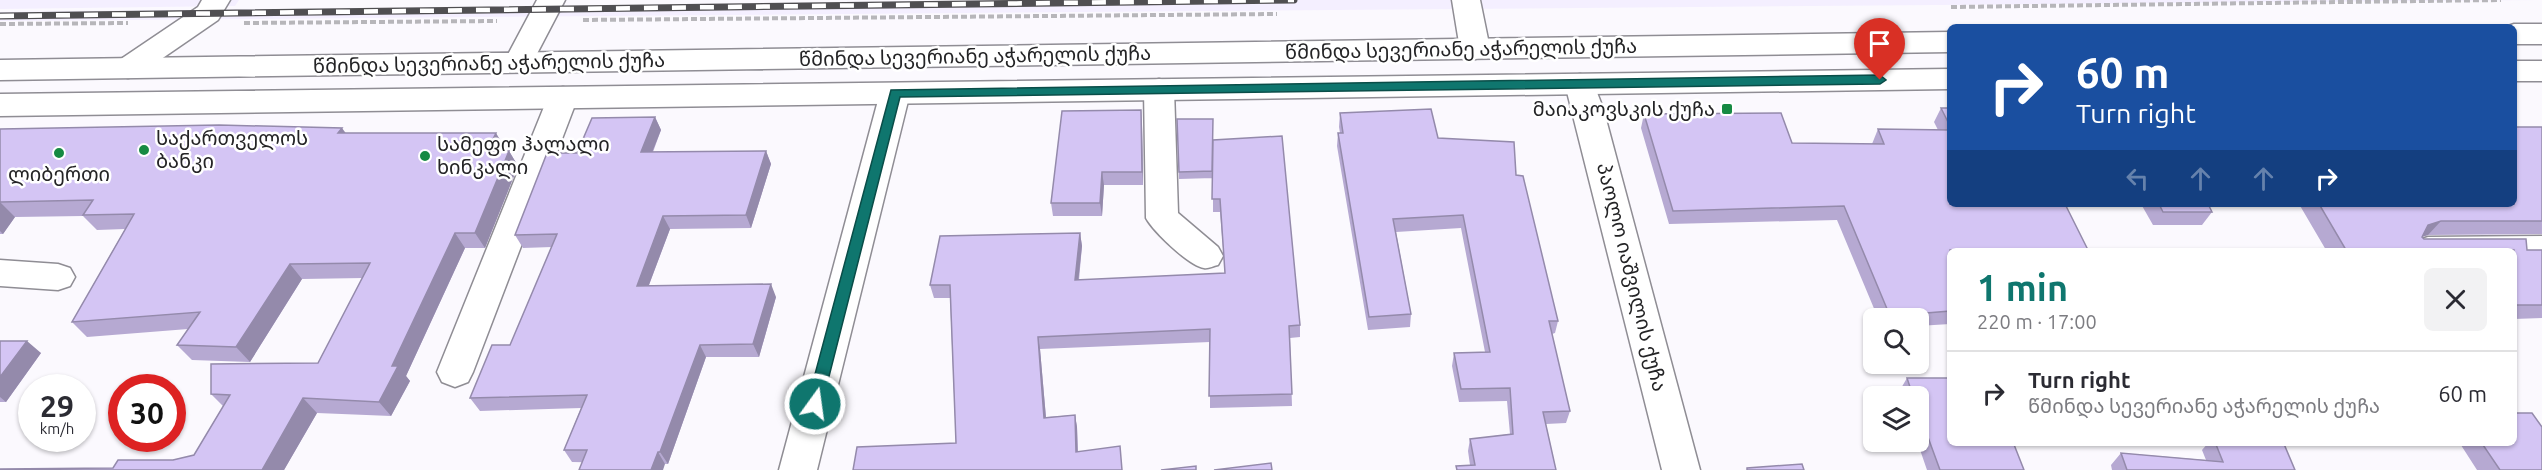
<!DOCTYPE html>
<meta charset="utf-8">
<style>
body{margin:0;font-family:Ubuntu,"Noto Sans Georgian",sans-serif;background:#f2f2f3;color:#2b2b33;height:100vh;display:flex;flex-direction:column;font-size:22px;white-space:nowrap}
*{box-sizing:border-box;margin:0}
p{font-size:20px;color:#7c7c81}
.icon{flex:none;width:33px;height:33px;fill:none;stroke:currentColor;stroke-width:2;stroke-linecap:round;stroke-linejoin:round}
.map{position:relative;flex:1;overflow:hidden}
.panel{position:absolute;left:1947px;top:248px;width:570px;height:198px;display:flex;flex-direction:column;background:#fff;border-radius:9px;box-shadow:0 2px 4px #0004}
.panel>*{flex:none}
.hud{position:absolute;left:1947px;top:24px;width:570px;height:183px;border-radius:9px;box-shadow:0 2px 4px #0004;background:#1a4fa0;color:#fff;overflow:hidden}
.fabs{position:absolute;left:1863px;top:308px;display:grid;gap:12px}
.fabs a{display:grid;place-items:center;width:66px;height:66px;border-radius:9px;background:#fff;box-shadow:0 2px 4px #0004;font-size:30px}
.speed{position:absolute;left:18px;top:374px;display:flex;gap:12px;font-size:30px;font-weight:700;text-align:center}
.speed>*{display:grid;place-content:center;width:78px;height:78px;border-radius:50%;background:#fff;box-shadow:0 2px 4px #0004;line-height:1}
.speed small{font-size:15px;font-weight:400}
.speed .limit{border:9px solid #d22;background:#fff;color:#111}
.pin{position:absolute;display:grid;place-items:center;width:51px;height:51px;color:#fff;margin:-62px -26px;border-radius:50% 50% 50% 0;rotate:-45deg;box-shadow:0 0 6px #0007}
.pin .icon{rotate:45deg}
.me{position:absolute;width:66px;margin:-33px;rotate:14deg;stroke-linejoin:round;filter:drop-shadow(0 0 4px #0008)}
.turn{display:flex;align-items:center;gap:21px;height:126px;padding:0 30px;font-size:27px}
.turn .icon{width:78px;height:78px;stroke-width:2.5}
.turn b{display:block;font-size:42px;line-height:51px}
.lanes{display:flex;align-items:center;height:57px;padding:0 30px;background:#0003;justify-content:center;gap:30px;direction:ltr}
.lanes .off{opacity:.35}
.round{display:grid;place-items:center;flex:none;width:63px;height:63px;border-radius:9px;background:#f2f2f3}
.summary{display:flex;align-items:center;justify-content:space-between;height:102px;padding:0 30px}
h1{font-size:36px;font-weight:600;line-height:45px;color:#0f766e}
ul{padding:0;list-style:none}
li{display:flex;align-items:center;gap:18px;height:84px;padding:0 30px;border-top:2px solid #e1e1e2}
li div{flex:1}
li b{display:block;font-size:22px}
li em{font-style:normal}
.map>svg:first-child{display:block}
.built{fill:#f4efff}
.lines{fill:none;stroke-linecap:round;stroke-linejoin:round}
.minor-casing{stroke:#8f8d94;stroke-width:3}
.major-casing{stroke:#8f8d94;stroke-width:3}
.path{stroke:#b7b6ba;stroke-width:4;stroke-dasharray:6 3;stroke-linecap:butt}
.minor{fill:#fff;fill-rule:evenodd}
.major{fill:#fff;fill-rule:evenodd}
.rail-casing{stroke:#504f52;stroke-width:7}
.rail{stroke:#fff;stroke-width:4.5;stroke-dasharray:14;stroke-linecap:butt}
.wall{fill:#b6a9d2}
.shaded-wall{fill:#948aab}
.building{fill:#d4c5f4;stroke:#948aab;stroke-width:1.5}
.route{fill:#0f766e;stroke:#0a4d48;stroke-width:1.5}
.poi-dot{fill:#168a43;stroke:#fff;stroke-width:2}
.labels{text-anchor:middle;stroke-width:5;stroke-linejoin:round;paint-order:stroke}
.street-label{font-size:20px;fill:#242426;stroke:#fff}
.poi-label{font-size:20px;fill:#242426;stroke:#fff;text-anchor:start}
</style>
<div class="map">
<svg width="2542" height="470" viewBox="0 0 2542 470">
<rect width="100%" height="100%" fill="#fbf9fe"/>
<!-- built -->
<path class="built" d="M0,0H239L235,6L0,9Z
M1155,0H2542L0,21V12Z"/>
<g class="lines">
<!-- minor casing -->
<g class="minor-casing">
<path id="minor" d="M202,0H230L218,20L138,75L128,78L118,75L113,68L118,61L198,7Z
M537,0H565L529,69L519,72L509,69L504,62Z
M1452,0H1480L1490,49L1485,56L1475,59L1465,56L1460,49Z
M1580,74L1591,77L1603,108L1700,470H1662L1565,84L1569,77Z
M1159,79L1170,82L1174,89L1178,213L1218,247L1223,256L1218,265C1213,266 1208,269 1204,268C1189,266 1153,231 1146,218L1144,89L1148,82Z
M895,83L906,86L910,93L817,470H779L880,93L884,86Z
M563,87L574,90L578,97L473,372L468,382L455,387L442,382L437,372L548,97L552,90Z
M2542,236V262H2514V250H2411L2416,241L2428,237Z
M0,260L58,264L70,268L75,277L70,286L58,290L0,286Z"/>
</g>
<!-- major casing -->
<g class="major-casing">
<path id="major" d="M2514,24H2542V44H2514V27H2505Z
M1950,32V52L0,80V60Z
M2514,61H2542V81H2514Z
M1950,69V89L0,116V94Z"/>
</g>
<!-- path -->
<path class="path" d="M1951,7L2501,0
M583,20L1277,14
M244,23L497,21
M0,24L128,23"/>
<!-- minor -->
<use href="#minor" class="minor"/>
<!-- major -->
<use href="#major" class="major"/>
<!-- rail casing -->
<g class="rail-casing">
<path id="rail" d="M0,16L1294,0"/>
</g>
<!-- rail -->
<use href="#rail" class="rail"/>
</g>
<!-- wall -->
<path class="wall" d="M1941,108H1950V324L1918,326V318H1878L1837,220L1669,224L1641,128L1644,114L1792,143L1872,144L1878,129L1938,130L1934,122Z
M1340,113L1438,138L1516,175L1558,321L1555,333L1552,334L1570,411L1566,423L1546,424L1556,470H1456V466L1470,465L1468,451L1470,439L1510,434L1507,401L1459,402L1452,366L1454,353L1485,352L1461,228L1396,232L1411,314L1410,327L1368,330L1337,146L1338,133H1340L1339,127Z
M655,117L661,130L653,152L766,151L771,164L751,228L670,229L649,285L776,297L759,357H706L668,464L572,462L564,450L581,408L480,411L470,398L510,345L552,247L523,248L515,235L577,153Z
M1177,119H1213V178L1179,179Z
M1142,124L1143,185H1104L1102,216H1053L1051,203Z
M2542,127V234L2428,235L2422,237L2424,239L2527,250H2542V318L2514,319V250H2326L2299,204H2514Z
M0,129L346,133L505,148L504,151H509L518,166L485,248H465L406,376L410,381L391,416L317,413L284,470H0L113,468L173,460L194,455L223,406L211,394L318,363L363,278L302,279L250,362L192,360L177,345L188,329L87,337L72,322L125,229L97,230L83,216L15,217L3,234H0Z
M1213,140L1300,325V337L1290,338L1292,406L1210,408V342L1040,349L1046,417L1075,415L1077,427L1078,452L1123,470L956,443L950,298H934L930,285L1080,233L1082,246L1079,280L1225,273L1220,212H1213Z
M2141,204H2208L2212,212L2202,225H2153Z
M0,341L41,353L6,402H0Z
M1907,378L2024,470H1927L1917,441H1918V396H1902L1900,390Z
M2209,442H2268L2295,470H2112L2111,465L2121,453L2206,460L2202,450Z
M2459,442H2514L2542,470H2477Z"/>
<!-- shaded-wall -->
<path class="shaded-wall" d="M1141,110L1142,124L1143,185L1142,172Z
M655,117L661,130L647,165L641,152Z
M342,128L353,143L338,133Z
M496,133L505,148L496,166L487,151Z
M509,151L518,166L485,248L475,233Z
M766,151L771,164L751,228L746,215Z
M1102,172L1104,185L1102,216L1100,203Z
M0,202L15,217L3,234L0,231Z
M663,216L670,229L644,298L637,286Z
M2441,221L2428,235L2415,239L2428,225Z
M455,233L465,248L406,376L410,381L391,416L379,402L392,366Z
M1080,233L1082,246L1077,292L1075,280Z
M290,264L302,279L250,362L236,347Z
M771,284L776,297L759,357L753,344Z
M1038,337L1040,349L1047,430L1044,418Z
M27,341L41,353L6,402L0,397V377Z
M700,345L706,357L668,464L660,452Z
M303,398L317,413L284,470H262Z
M1075,415L1077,427L1078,464L1076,452Z
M658,452L665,464L663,470H651Z"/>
<!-- building -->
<path class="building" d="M1941,108H1950V126Z
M1431,109L1438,138L1514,142L1516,175L1523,176L1558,321H1549L1570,411L1543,412L1556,470H1457L1456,466L1475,465L1470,439L1513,434L1510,388L1461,389L1454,353L1490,352L1463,215L1393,219L1411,314L1369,317L1338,133H1343L1340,113Z
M1141,110L1142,172H1102L1100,203H1051L1062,111Z
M1781,113L1792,143L1884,144L1878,129L1950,130V204H2065L2088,250H1950V311L1890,316L1844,206L1673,211L1644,114Z
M655,117L641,152L766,151L746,215L663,216L637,286L771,284L753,344L700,345L660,452H658L651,470H579L587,450H564L587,395L470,398L492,345H510L557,234L515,235L547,153H577L592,118Z
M1177,119H1213L1212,171L1179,172Z
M219,125L342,128L338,133H496L487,151H509L475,233H455L392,366H398L379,402L303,398L262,470H0V469L113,468L118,460H173L194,455L230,395L211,394V364L318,363L370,263L290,264L236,347L177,345L200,312L72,322L134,214L83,215L93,200L0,202V129Z
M2514,127H2542V221H2441L2428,225L2422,237L2424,239H2526L2527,250H2542V305H2514V250H2346L2319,204H2514Z
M1282,136L1300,325L1289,326L1292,394L1209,396L1210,329L1038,337L1044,418L1075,415L1076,452L1120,446L1122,470H853L857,447L956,443L950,285H930L940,236L1080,233L1075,280L1225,273L1220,199H1212L1213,140Z
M2159,204H2208L2212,212H2163Z
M0,341H27L0,377Z
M1907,378H1950V442H2013L2024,470H1940L1918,410V396H1913Z
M2514,413H2532L2542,427V470H2500L2481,442H2514Z
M2215,442H2268L2284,444L2295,470H2127L2121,453L2223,462Z
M1271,463L1272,470H1214Z
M1802,464L1804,470H1747V468Z
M1196,466V470H1161Z"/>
<!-- route -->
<path class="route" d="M1880,75L1886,80L1880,84L900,97L822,404L820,408L815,410L810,408L807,404L891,90Z"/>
<!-- markers -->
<g class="poi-dot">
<rect x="1721" y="103" width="12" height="12" rx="3"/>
<circle cx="144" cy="150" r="6"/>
<circle cx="59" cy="153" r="6"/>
<circle cx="425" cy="156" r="6"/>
</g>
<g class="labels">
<!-- street labels -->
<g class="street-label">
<text transform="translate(1461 49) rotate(-1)" y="7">წმინდა სევერიანე აჭარელის ქუჩა</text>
<text transform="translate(975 56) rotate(-1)" y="7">წმინდა სევერიანე აჭარელის ქუჩა</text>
<text transform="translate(489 63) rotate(-1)" y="7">წმინდა სევერიანე აჭარელის ქუჩა</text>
<text transform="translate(1632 277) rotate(76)" y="7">პაოლო იაშვილის ქუჩა</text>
</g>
<!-- poi labels -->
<g class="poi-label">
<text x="1715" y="116" text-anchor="end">მაიაკოვსკის ქუჩა</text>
<text x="156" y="145">საქართველოს<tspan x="156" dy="23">ბანკი</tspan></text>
<text x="437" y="151">სამეფო ჰალალი<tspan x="437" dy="23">ხინკალი</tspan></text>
<text x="59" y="181" text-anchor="middle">ლიბერთი</text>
</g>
</g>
</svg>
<div class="fabs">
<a><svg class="icon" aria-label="search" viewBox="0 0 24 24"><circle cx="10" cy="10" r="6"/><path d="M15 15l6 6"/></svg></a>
<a><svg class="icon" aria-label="layers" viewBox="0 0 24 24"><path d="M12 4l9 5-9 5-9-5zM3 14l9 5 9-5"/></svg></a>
</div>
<div class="speed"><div>29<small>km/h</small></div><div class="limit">30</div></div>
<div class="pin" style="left:1880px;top:80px;background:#d93025"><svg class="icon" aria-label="arrive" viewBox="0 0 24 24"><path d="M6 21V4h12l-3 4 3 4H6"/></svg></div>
<svg class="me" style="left:815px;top:404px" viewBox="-20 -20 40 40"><circle r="17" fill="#0f766e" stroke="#fff" stroke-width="3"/><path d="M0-11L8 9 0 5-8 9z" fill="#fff"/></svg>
<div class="hud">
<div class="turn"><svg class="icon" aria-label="right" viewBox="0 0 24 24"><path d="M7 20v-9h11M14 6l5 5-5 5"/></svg><div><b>60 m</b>Turn right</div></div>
<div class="lanes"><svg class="icon off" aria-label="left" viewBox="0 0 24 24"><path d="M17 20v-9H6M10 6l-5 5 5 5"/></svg><svg class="icon off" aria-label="ahead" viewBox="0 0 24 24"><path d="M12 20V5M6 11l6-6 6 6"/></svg><svg class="icon off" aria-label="ahead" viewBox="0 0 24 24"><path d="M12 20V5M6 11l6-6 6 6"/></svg><svg class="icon" aria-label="right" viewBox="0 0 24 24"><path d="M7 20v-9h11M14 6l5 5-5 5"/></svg></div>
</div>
<section class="panel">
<div class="summary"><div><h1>1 min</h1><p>220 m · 17:00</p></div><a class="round"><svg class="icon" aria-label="close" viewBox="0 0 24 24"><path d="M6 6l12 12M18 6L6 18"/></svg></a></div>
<ul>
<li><svg class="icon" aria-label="right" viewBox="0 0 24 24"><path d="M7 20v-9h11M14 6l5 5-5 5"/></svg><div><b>Turn right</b><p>წმინდა სევერიანე აჭარელის ქუჩა</p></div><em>60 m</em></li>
</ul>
</section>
</div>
